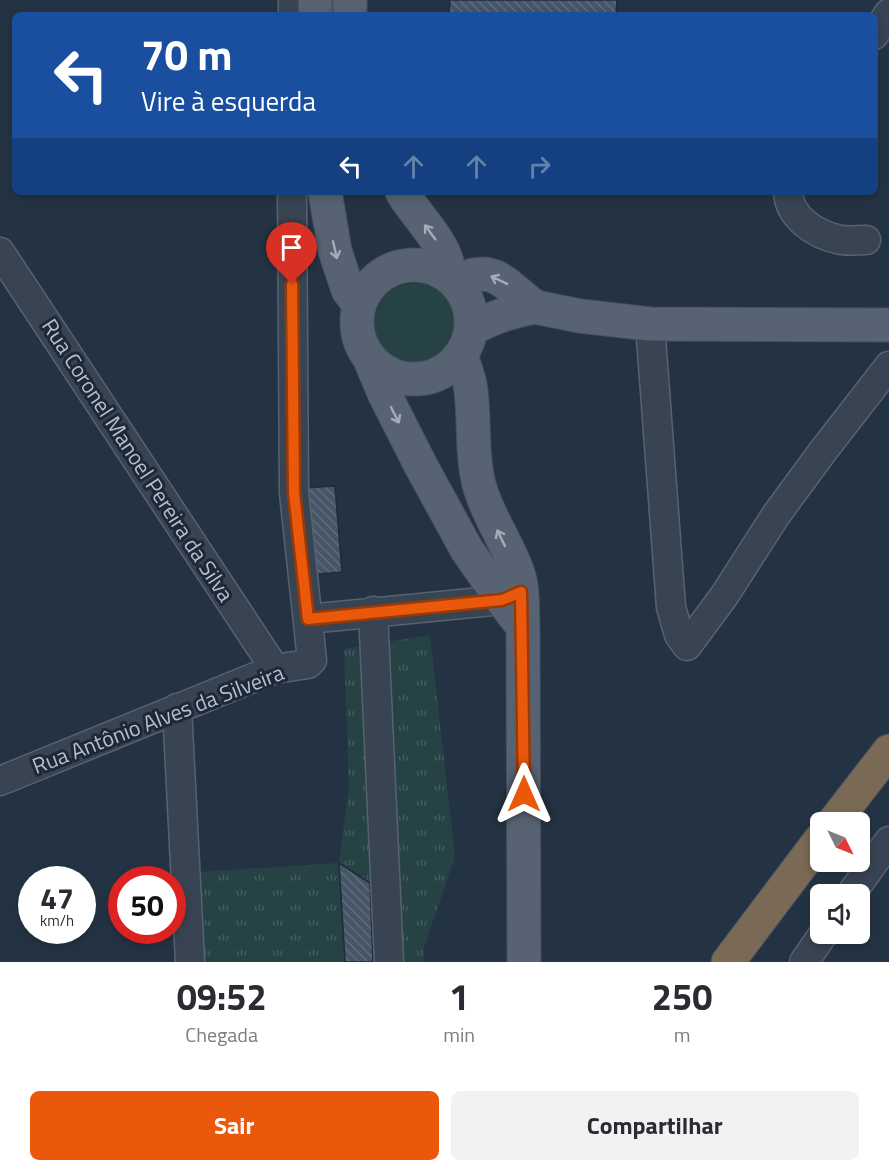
<!DOCTYPE html>
<html lang="pt">
<meta charset="utf-8">
<style>
body{margin:0;font-family:"Titillium Web",sans-serif;background:#f2f2f3;color:#2b2b33;height:100vh;display:flex;flex-direction:column;font-size:22px;white-space:nowrap}
*{box-sizing:border-box;margin:0}
p{font-size:20px;color:#7c7c81}
.icon{flex:none;width:33px;height:33px;fill:none;stroke:currentColor;stroke-width:2;stroke-linecap:round;stroke-linejoin:round}
.map{position:relative;height:962px;overflow:hidden}
.panel{display:flex;flex-direction:column;background:#fff;flex:1}
.panel>*{flex:none}
.hud{position:absolute;left:12px;top:12px;width:866px;height:183px;border-radius:9px;box-shadow:0 3px 9px #0003;background:#1a4fa0;color:#fff;overflow:hidden}
.needle{width:39px;rotate:133deg}
.fabs{position:absolute;left:810px;top:812px;display:grid;gap:12px}
.fabs a{display:grid;place-items:center;width:60px;height:60px;border-radius:9px;background:#fff;box-shadow:0 3px 9px #0003;font-size:30px}
.speed{position:absolute;left:18px;top:866px;display:flex;gap:12px;font-size:30px;font-weight:700;text-align:center}
.speed>*{display:grid;place-content:center;width:78px;height:78px;border-radius:50%;background:#fff;box-shadow:0 3px 9px #0003;line-height:1}
.speed small{font-size:15px;font-weight:400}
.speed .limit{border:9px solid #d22;background:#fff;color:#111}
.pin{position:absolute;display:grid;place-items:center;width:51px;height:51px;color:#fff;margin:-62px -26px;border-radius:50% 50% 50% 0;rotate:-45deg;box-shadow:0 0 6px #0007}
.pin .icon{rotate:45deg}
.me{position:absolute;width:66px;margin:-33px;rotate:0deg;stroke-linejoin:round;filter:drop-shadow(0 0 4px #0008)}
.turn{display:flex;align-items:center;gap:21px;height:126px;padding:0 30px;font-size:27px}
.turn .icon{width:78px;height:78px;stroke-width:2.5}
.turn b{display:block;font-size:42px;line-height:51px}
.lanes{display:flex;align-items:center;height:57px;padding:0 30px;background:#0003;justify-content:center;gap:30px;direction:ltr}
.lanes .off{opacity:.35}
.eta{display:flex;justify-content:space-evenly;align-items:center;height:102px;text-align:center}
.eta b{font-size:36px;font-weight:700;line-height:42px}
.button{display:flex;gap:12px;margin-top:auto;padding:12px 30px}
.button a{flex:1;height:69px;border-radius:9px;background:#ea580c;color:#fff;font-size:24px;font-weight:700;line-height:69px;text-align:center}
.button a+a{background:#f2f2f3;color:#2b2b33}
.map>svg:first-child{display:block}
.grass{fill:#264244}
.park{fill:url(#park-tufts)}
.building{fill:url(#building-back-hatch);stroke:#1f2b3a;stroke-width:1.5}
.lines{fill:none;stroke-linecap:round;stroke-linejoin:round}
.minor-casing{stroke:#576270;stroke-width:31}
.major-casing{stroke:#45505f;stroke-width:35}
.highway-casing{stroke:#434f5d;stroke-width:35}
.minor{stroke:#394452;stroke-width:28}
.major{stroke:#576372;stroke-width:33}
.highway{stroke:#796955;stroke-width:33}
.oneway{stroke:#a3adba}
.route-casing{stroke:#983908;stroke-width:15}
.route{stroke:#ea580c;stroke-width:10}
.labels{text-anchor:middle;stroke-width:6;stroke-linejoin:round;paint-order:stroke}
.street-label{font-size:22px;fill:#b6bfcc;stroke:#1d2938}
</style>
<div class="map">
<svg width="889" height="962" viewBox="0 0 889 962">
<defs>
<pattern id="park-tufts" width="24" height="20" patternUnits="userSpaceOnUse" patternTransform="scale(1.5)"><rect width="24" height="20" fill="#264244"/><path d="M3 7l-1-3M5 7V3M7 7l1-3M15 17l-1-3M17 17v-4M19 17l1-3" fill="none" stroke="#435c5e"/></pattern>
<pattern id="building-back-hatch" width="6" height="6" patternUnits="userSpaceOnUse" patternTransform="scale(1.5)"><rect width="6" height="6" fill="#465567"/><path d="M-1 5l2 2M0 0l6 6M5-1l2 2" fill="none" stroke="#5e6c7c"/></pattern>
</defs>
<rect width="100%" height="100%" fill="#243343"/>
<!-- grass -->
<path class="grass" d="M374 324a41 41 0 1 1 82 0a41 41 0 1 1-82 0Z"/>
<!-- park -->
<path class="park" d="M430,635L455,856L424,948V962H204L198,872L339,863L349,787L344,649Z"/>
<!-- building -->
<path class="building" d="M450,0H617L616,15H449Z
M335,486L342,572L308,575L303,488Z
M339,863L370,883L373,962H345Z"/>
<g class="lines">
<!-- minor casing -->
<g class="minor-casing">
<path id="minor" d="M293,0V15
M874,35L889,13
M788,192C789,217 815,234 837,239C846,242 857,240 866,240
M0,252L275,669
M650,324L671,607L679,635L687,646L724,596L776,515L823,451L889,366
M373,611L389,962
M308,619L502,600L519,593
M177,708L190,962
M0,781L275,669L308,664L312,660L294,493L292,192
M851,894L889,841
M804,962L824,933"/>
</g>
<!-- major casing -->
<g class="major-casing">
<path id="major" d="M315,0V15
M350,0V15
M325,192L335,251L348,290L359,305
M402,192C415,214 441,239 447,262C448,267 449,272 449,277
M357 322a57 57 0 1 1 114 0a57 57 0 1 1-114 0Z
M456,282L473,275L486,274L496,277L507,284L535,307L580,316L650,324L889,325
M471,329C494,317 509,312 535,307
M461,356C465,367 470,379 471,391C475,424 471,456 480,488C489,519 509,545 519,576C524,592 522,611 523,627L524,962
M371,362L384,393L420,464L467,550L502,600L523,627"/>
</g>
<!-- highway casing -->
<g class="highway-casing">
<path id="highway" d="M834,822L889,751
M728,962L820,840"/>
</g>
<!-- minor -->
<use href="#minor" class="minor"/>
<!-- major -->
<use href="#major" class="major"/>
<!-- highway -->
<use href="#highway" class="highway"/>
</g>
<!-- one-way arrows -->
<defs><path id="oneway-shaft" d="M-6 0H5M1.5-3L5.5 0L1.5 3" fill="none" stroke-width="1.6" stroke-linecap="round" stroke-linejoin="round" transform="scale(1.5)"/></defs>
<g class="oneway">
<use href="#oneway-shaft" transform="translate(430 232) rotate(-126)"/>
<use href="#oneway-shaft" transform="translate(335 250) rotate(77)"/>
<use href="#oneway-shaft" transform="translate(499 280) rotate(-154)"/>
<use href="#oneway-shaft" transform="translate(395 415) rotate(63)"/>
<use href="#oneway-shaft" transform="translate(501 538) rotate(-116)"/>
</g>
<g class="lines">
<!-- route casing -->
<g class="route-casing">
<path id="route" d="M292,284L294,493L308,619L502,600L521,592L524,794"/>
</g>
<!-- route -->
<use href="#route" class="route"/>
</g>
<g class="labels">
<!-- street labels -->
<g class="street-label">
<text transform="translate(138 460) rotate(57)" y="8">Rua Coronel Manoel Pereira da Silva</text>
<text transform="translate(158 719) rotate(-21)" y="8">Rua Antônio Alves da Silveira</text>
</g>
</g>
</svg>
<div class="fabs">
<a><svg class="needle" viewBox="-14 -14 28 28"><path d="M0-13l5 13h-10z" fill="#e53935"/><path d="M0 13l5-13h-10z" fill="#7c7c81"/></svg></a>
<a><svg class="icon" aria-label="sound" viewBox="0 0 24 24"><path d="M4 9h4l5-4v14l-5-4H4zM17 9q2 3 0 6"/></svg></a>
</div>
<div class="speed"><div>47<small>km/h</small></div><div class="limit">50</div></div>
<div class="pin" style="left:292px;top:284px;background:#d93025"><svg class="icon" aria-label="arrive" viewBox="0 0 24 24"><path d="M6 21V4h12l-3 4 3 4H6"/></svg></div>
<svg class="me" style="left:524px;top:794px" viewBox="-20 -20 40 40"><path d="M0-17L14 15 0 8-14 15z" fill="#ea580c" stroke="#fff" stroke-width="4"/></svg>
<div class="hud">
<div class="turn"><svg class="icon" aria-label="left" viewBox="0 0 24 24"><path d="M17 20v-9H6M10 6l-5 5 5 5"/></svg><div><b>70 m</b>Vire à esquerda</div></div>
<div class="lanes"><svg class="icon" aria-label="left" viewBox="0 0 24 24"><path d="M17 20v-9H6M10 6l-5 5 5 5"/></svg><svg class="icon off" aria-label="ahead" viewBox="0 0 24 24"><path d="M12 20V5M6 11l6-6 6 6"/></svg><svg class="icon off" aria-label="ahead" viewBox="0 0 24 24"><path d="M12 20V5M6 11l6-6 6 6"/></svg><svg class="icon off" aria-label="right" viewBox="0 0 24 24"><path d="M7 20v-9h11M14 6l5 5-5 5"/></svg></div>
</div>
</div>
<section class="panel">
<div class="eta">
<div><b>09:52</b><p>Chegada</p></div>
<div><b>1</b><p>min</p></div>
<div><b>250</b><p>m</p></div>
</div>
<div class="button"><a>Sair</a><a>Compartilhar</a></div>
</section>
